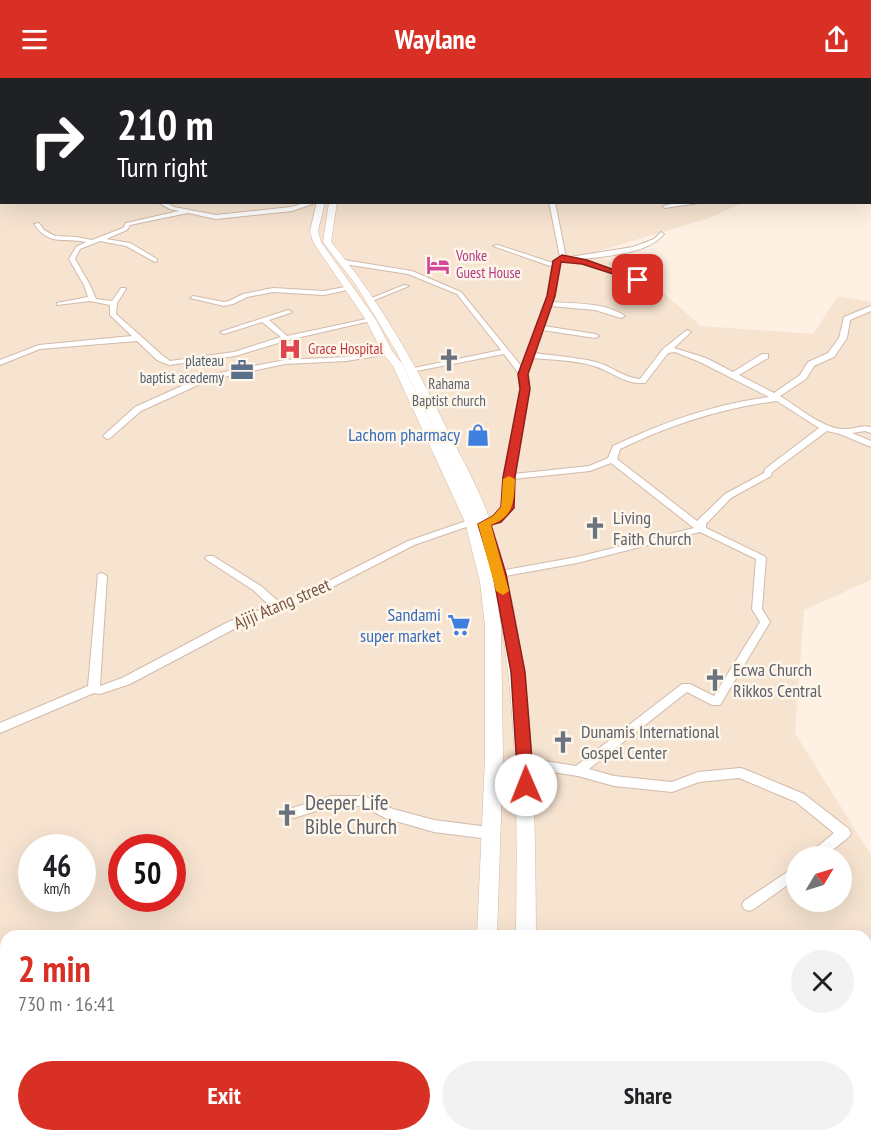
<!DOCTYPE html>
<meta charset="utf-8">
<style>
body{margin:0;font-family:"PT Sans Narrow",sans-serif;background:#f2f2f2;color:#202124;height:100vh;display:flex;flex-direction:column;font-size:22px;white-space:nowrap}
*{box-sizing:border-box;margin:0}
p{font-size:20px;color:#757577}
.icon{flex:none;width:33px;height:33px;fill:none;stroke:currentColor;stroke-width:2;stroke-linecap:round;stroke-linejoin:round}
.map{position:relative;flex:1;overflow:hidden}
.side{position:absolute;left:0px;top:852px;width:872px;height:212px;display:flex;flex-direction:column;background:#fff;border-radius:18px 18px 0 0;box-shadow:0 6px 24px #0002}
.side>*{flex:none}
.banner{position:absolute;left:0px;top:0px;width:872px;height:126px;box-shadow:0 6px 24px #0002;background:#202124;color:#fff;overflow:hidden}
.needle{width:39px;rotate:52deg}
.tools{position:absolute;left:786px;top:768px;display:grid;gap:12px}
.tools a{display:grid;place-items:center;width:66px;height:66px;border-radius:50%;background:#fff;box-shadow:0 6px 24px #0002;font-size:30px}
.speed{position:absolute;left:18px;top:756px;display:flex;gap:12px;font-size:30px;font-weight:700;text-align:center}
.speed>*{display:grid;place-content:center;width:78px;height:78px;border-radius:50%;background:#fff;box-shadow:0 6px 24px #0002;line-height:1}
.speed small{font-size:15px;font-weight:400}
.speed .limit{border:9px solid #d22;background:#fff;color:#111}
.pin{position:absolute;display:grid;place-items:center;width:51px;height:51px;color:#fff;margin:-26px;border-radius:12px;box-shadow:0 3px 9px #0006}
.me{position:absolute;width:66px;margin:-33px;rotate:359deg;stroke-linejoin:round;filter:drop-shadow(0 0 4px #0008)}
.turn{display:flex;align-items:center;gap:21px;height:126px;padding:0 18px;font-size:27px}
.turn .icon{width:78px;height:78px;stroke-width:2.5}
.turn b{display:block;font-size:42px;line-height:51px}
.round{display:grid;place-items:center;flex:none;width:63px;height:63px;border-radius:32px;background:#f2f2f2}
.overview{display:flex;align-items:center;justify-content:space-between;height:102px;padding:0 18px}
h1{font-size:36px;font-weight:600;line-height:45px;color:#d93025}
.primary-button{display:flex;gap:12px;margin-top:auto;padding:12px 18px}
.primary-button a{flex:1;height:69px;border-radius:36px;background:#d93025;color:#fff;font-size:24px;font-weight:600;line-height:69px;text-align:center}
.primary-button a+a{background:#f2f2f2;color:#202124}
header{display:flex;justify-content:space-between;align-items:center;height:78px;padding:0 18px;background:#d93025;color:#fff;font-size:27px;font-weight:600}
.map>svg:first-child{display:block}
.residential{fill:#f6e3d0;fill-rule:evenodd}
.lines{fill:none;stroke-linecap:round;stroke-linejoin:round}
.river{fill:#b6e4e9;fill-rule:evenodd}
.street-casing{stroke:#d2baab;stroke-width:2}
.secondary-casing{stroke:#d5b9a8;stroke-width:1}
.primary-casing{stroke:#d9cfcb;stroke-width:2}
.street{fill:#fff;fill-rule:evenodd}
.secondary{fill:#fff;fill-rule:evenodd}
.primary{fill:#ffd298;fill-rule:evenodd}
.route{fill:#d93025;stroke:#8d1f18;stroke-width:1.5}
.slow{fill:#f59e0b}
.labels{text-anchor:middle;stroke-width:5;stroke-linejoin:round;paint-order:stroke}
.far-hotel-label{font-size:15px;fill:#b23c85;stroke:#fff6ea;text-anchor:start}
.far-health-label{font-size:15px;fill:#be3a42;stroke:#fff6ea;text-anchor:start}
.far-service-label{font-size:15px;fill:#4e5e75;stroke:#fff6ea;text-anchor:end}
.far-worship-label{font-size:15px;fill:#5b616d;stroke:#fff6ea}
.shop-label{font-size:18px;fill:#366cbe;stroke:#fff6ea;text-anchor:end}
.worship-label{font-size:18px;fill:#5b616d;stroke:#fff6ea;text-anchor:start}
.street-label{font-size:18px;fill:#785547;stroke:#fff6ea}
.near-worship-label{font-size:21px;fill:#5b616d;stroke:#fff6ea;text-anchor:start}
</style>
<header><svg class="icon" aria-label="menu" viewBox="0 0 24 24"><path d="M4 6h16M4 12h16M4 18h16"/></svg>Waylane<svg class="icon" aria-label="share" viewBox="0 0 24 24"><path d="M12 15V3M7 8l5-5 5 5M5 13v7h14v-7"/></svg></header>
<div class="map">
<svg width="871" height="1063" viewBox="0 0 871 1063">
<rect width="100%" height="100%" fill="#fef1e3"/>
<!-- residential -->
<path class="residential" d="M0,0H871V101L870,2H2V124L743,125L706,141L592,175L649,202L701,248L813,256L838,218L871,224V502L804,532L795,655L871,777V1063H0ZM32,770H82V820H32ZM122,770H172V820H122ZM796,778H842V824H796ZM6,858H866V1058H6Z"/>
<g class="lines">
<!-- river -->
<path class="river" d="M0,0H7L2,2V4Z
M0,13H2L0,22Z"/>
<!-- street casing -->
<g class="street-casing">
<path id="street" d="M420,0H427L415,2Z
M709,0L716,2H710Z
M728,0H733L725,2Z
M870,60H871V64H870Z
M157,124H165L174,129L216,137L291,129L307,124H318L292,133L216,141L188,135L130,147L127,152L106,161L130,165L157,181V183L155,184L126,168L100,163L80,171L75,181L90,207L96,221L112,223L121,210H125L126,211L117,225L116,236L163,278L170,283L234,274L281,259L262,244L224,256L220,254L288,232L292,234L290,235L269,242L287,258L371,240L375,242L288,262L235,278L169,287L157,282L137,263L40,271L0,287V282L39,267L132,258L110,237V227L90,223L57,227V225L88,219L84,207L69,181L76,169L86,164C64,159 50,169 34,146L39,145L44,152L55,158L76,159L92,162L123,150L126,145L179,133L170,131Z
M549,124H555L566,180L560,184L552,224C576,226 605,224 625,238L621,240L595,232L551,228L544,248L595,256L599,258L595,260L542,252L534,275C555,278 575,279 596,284C611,288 624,300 640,301L663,271L687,252L691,254L674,270L706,280L733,294L762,276H768V280L739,297L774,315L800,297L808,284L828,275L839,260L844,239L871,228V233L850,242L847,260L834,279L814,288L806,301L780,318C797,328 823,351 843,351C853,352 861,346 871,349V355L865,353L852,355L871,363V369L840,356L827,353L772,394L771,398L731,420L706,446V450L764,478L766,480L762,531L770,544L720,627H712L687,614L589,691L614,698L672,704L698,694L740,690L744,691L804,716L849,751L851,755L849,759L825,778H809L811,774L834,755L796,724L739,700L699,704L672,714L614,708L578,698L526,690L522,688L520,685L522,682L526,680L576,688L682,606H690L714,618L760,544L752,531L756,481L700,454L577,485L500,499L496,498L495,496L500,493L577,479L694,450L611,385L590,393L513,401C512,424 512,450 481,447L479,445L481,443L494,439L502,429L505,399L521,311L519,296L504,276L411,294V290H414L501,272L457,216L408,196L344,186L341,184L344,182L412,193L461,214L522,289L548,218L553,189L493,168L498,167L553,185L555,182L560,179ZM675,274L700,284L769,319C714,326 663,344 613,368L608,380L589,388L514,396L529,311L527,296L533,280C553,282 574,282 594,288C611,293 624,306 642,305H645L668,275ZM777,323L819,350L765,391L764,395L725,416L697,443L617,381L620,371C670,347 721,330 777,323Z
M682,124H706L665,130L662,128Z
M661,154L664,156C648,176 607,178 582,181L640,201V214L635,213V203L575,182L570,183L567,181L570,179L633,169L654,161Z
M404,207L409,208L372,223L367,222Z
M350,208L353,210L352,211L324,217L273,214L247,219L233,226L224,228L190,220L193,218L224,224L229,223L243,216L273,210L324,213Z
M387,272H390V276L346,283L285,286L209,302L141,333L110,360L107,361L103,358L135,329L204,298L285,282L346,279Z
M472,441L477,444L475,446L414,467L319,516L236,550L130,606L100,616L94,615L0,655V645L88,608L98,496L102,495L107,498L100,608L122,600L228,544L270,528L253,512L207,482L205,480L207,478H213L261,508L279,524L311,512L408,463Z
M332,718H364L393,731L434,742L489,749L494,751L496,755L494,759L489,761L434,754L385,740L363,728H332L294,740L289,739L288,735L289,731Z
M796,788V801L754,831L749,833L744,831L742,827L744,823Z
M616,1058H632L634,1063H618Z
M704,1058H737L735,1063H702Z"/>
</g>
<!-- secondary casing -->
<g class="secondary-casing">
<path id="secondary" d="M448,0H454L455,2H449Z
M462,0H468V2H462Z
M317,124H325L318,153L321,164L376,242L392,273L403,287L471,428L396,273L356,207L323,164L329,124H337L331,164C376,218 411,278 442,341C459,376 480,411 492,448C535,581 535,720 536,858H516C517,746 519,633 497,522L501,548L503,680L497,858H477L485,680V548L480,504L465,444L393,288L382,274L366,242L313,164L310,153Z
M457,1058H481L480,1063H456Z
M497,1058H521V1063H497Z"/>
</g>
<!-- primary casing -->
<g class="primary-casing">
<path id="primary" d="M467,0H481L480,2Z
M870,47H871V53H870Z"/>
</g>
<!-- street -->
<use href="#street" class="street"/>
<!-- secondary -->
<use href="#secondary" class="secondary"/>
<!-- primary -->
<use href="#primary" class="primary"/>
</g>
<!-- route -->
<path class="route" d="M562,177L587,182L642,202L638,204L582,186L561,184L555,218L528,296L530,311L515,399L514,430L501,444L491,447L506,496L525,594L534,707L532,711H520L518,707L511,594L493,496L478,446L493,438L501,429L503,399L520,311L518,296L547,218L553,183Z"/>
<!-- slow -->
<path class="slow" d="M509,398L515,401C514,423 514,439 491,447L509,513L503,517L496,513L478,446L493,438L501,429L503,401Z"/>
<!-- icons -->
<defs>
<g id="hotel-bare" transform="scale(1.8)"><path d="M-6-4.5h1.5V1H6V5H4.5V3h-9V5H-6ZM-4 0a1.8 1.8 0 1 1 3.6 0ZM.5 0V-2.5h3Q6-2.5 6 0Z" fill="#d1479c" stroke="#fff6ea" stroke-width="2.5" paint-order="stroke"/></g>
<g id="hospital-bare" transform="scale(1.8)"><path d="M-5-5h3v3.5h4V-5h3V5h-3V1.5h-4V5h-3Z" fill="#e0444e" stroke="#fff6ea" stroke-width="2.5" paint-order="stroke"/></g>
<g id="church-bare" transform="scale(1.8)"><path d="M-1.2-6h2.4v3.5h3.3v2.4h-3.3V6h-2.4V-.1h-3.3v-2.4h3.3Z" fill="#6b7280" stroke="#fff6ea" stroke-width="2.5" paint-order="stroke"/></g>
<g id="office-bare" transform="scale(1.8)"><path d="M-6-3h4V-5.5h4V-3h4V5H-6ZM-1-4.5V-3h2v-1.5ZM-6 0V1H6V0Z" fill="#5c6f8a" stroke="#fff6ea" stroke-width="2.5" paint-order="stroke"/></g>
<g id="shop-bare" transform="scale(1.8)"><path d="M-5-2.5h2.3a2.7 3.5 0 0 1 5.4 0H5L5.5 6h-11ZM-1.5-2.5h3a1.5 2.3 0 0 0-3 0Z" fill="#3f7fe0" stroke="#fff6ea" stroke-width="2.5" paint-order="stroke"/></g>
<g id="supermarket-bare" transform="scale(1.8)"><path d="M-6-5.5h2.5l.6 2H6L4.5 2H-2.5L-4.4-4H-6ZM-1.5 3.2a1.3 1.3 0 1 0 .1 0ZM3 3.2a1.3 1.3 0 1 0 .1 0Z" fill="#3f7fe0" stroke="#fff6ea" stroke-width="2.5" paint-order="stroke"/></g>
</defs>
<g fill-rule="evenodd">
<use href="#hotel-bare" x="438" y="187"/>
<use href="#hospital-bare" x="290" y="271"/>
<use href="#church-bare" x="449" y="282"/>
<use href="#office-bare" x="242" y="292"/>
<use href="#shop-bare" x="478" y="357"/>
<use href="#church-bare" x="595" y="450"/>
<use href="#supermarket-bare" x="459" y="547"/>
<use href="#church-bare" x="715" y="602"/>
<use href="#church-bare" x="563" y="664"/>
<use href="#church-bare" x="287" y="737"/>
</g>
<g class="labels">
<!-- far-hotel labels -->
<g class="far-hotel-label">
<text x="456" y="183">Vonke<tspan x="456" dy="17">Guest House</tspan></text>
</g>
<!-- far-health labels -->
<g class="far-health-label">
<text x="308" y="276">Grace Hospital</text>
</g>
<!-- far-service labels -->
<g class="far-service-label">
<text x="224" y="288">plateau<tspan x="224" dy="17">baptist acedemy</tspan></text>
</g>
<!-- far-worship labels -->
<g class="far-worship-label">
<text x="449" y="311">Rahama<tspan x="449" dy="17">Baptist church</tspan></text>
</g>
<!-- shop labels -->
<g class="shop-label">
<text x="460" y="363">Lachom pharmacy</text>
<text x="441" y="543">Sandami<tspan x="441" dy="21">super market</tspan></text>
</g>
<!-- worship labels -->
<g class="worship-label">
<text x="613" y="446">Living<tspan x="613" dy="21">Faith Church</tspan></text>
<text x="733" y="598">Ecwa Church<tspan x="733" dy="21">Rikkos Central</tspan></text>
<text x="581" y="660">Dunamis International<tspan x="581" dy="21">Gospel Center</tspan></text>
</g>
<!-- street labels -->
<g class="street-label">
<text transform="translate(282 526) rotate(-23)" y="6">Ajiji Atang street</text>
</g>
<!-- near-worship labels -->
<g class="near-worship-label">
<text x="305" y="732">Deeper Life<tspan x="305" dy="24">Bible Church</tspan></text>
</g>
</g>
</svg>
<div class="tools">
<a><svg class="needle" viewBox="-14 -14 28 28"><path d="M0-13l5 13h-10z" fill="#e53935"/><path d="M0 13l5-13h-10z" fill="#757577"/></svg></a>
</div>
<div class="speed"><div>46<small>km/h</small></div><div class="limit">50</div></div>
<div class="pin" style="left:638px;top:202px;background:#d93025"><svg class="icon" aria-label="arrive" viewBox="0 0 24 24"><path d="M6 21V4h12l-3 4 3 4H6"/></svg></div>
<svg class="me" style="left:526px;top:707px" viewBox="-20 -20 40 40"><circle r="19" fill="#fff"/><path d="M0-13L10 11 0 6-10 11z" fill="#d93025"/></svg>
<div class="banner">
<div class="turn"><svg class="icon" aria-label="right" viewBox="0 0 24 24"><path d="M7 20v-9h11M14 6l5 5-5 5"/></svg><div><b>210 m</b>Turn right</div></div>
</div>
<section class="side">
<div class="overview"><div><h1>2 min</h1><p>730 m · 16:41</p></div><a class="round"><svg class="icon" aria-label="close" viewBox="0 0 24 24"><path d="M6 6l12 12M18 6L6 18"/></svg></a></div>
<div class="primary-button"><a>Exit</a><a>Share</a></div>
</section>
</div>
